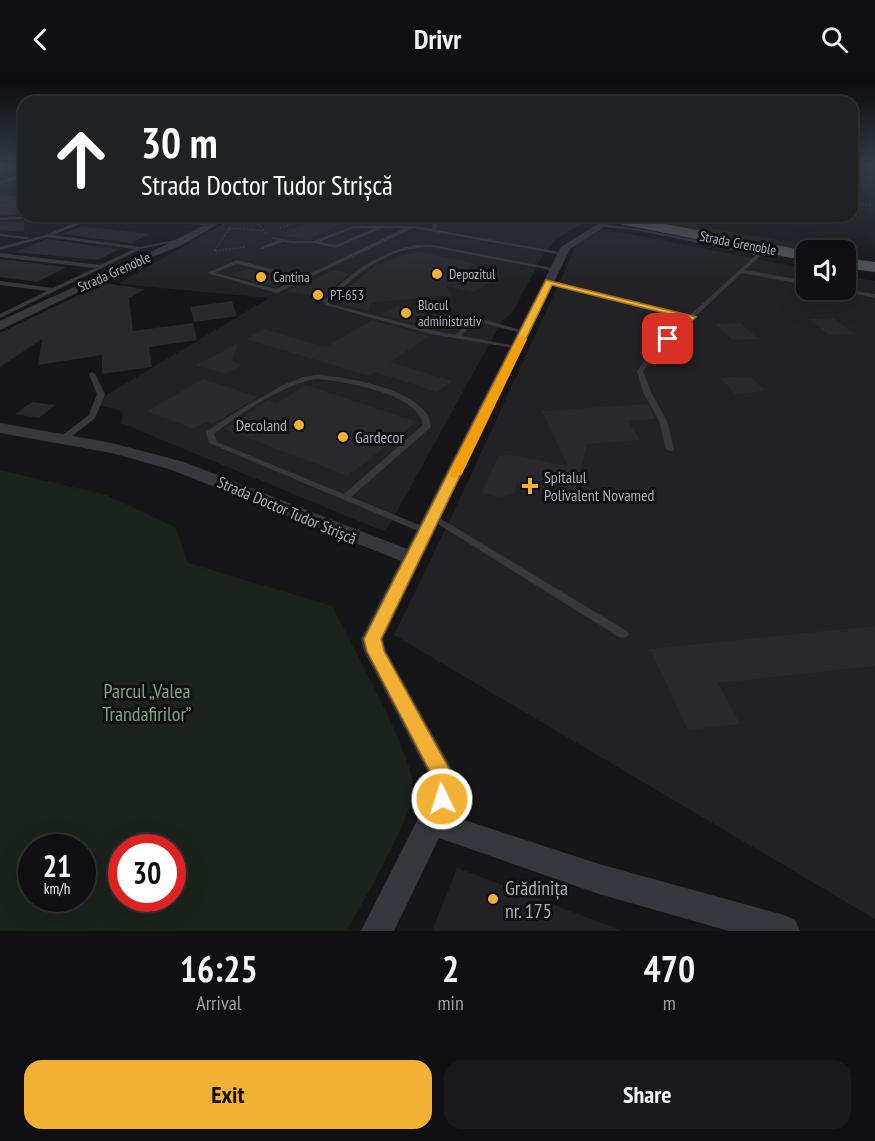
<!DOCTYPE html>
<meta charset="utf-8">
<style>
body{margin:0;font-family:"PT Sans Narrow",sans-serif;background:#19191b;color:#f1f3f6;height:100vh;display:flex;flex-direction:column;font-size:22px;white-space:nowrap}
*{box-sizing:border-box;margin:0}
p{font-size:20px;color:#9c9d9f}
.icon{flex:none;width:33px;height:33px;fill:none;stroke:currentColor;stroke-width:2;stroke-linecap:round;stroke-linejoin:round}
.map{position:relative;height:853px;overflow:hidden}
.drawer{display:flex;flex-direction:column;background:#101012;flex:1}
.drawer>*{flex:none}
.guide{position:absolute;left:18px;top:18px;width:840px;height:126px;border-radius:18px;box-shadow:0 6px 24px #0002,0 0 0 2px #303032;background:#202124;color:#fff;overflow:hidden}
.buttons{position:absolute;left:796px;top:162px;display:grid;gap:12px}
.buttons a{display:grid;place-items:center;width:60px;height:60px;border-radius:12px;background:#101012;box-shadow:0 6px 24px #0002,0 0 0 2px #303032;font-size:30px}
.speed{position:absolute;left:18px;top:756px;display:flex;gap:12px;font-size:30px;font-weight:700;text-align:center}
.speed>*{display:grid;place-content:center;width:78px;height:78px;border-radius:50%;background:#101012;box-shadow:0 6px 24px #0002,0 0 0 2px #303032;line-height:1}
.speed small{font-size:15px;font-weight:400}
.speed .limit{border:9px solid #d22;background:#fff;color:#111}
.pin{position:absolute;display:grid;place-items:center;width:51px;height:51px;color:#fff;margin:-26px;border-radius:12px;box-shadow:0 3px 9px #0006}
.me{position:absolute;width:66px;margin:-33px;rotate:356deg;stroke-linejoin:round;filter:drop-shadow(0 0 4px #0008)}
.turn{display:flex;align-items:center;gap:21px;height:126px;padding:0 24px;font-size:27px}
.turn .icon{width:78px;height:78px;stroke-width:2.5}
.turn b{display:block;font-size:42px;line-height:51px}
.eta{display:flex;justify-content:space-evenly;align-items:center;height:102px;text-align:center}
.eta b{font-size:36px;font-weight:700;line-height:42px}
.button{display:flex;gap:12px;margin-top:auto;padding:12px 24px}
.button a{flex:1;height:69px;border-radius:18px;background:#f2b134;color:#111;font-size:24px;font-weight:700;line-height:69px;text-align:center}
.button a+a{background:#19191b;color:#f1f3f6}
header{display:flex;justify-content:space-between;align-items:center;height:78px;padding:0 24px;background:#101012;font-size:27px;font-weight:700}
.map>svg:first-child{display:block}
.built{fill:#222225}
.green{fill:#1c231d;fill-rule:evenodd}
.building{fill:#29292c}
.lines{fill:none;stroke-linecap:round;stroke-linejoin:round}
.path{stroke:#3d3f44;stroke-width:1.5;stroke-dasharray:1.5 2;stroke-linecap:butt}
.service{fill:#37383d;fill-rule:evenodd}
.minor{fill:#37383d;fill-rule:evenodd}
.primary{fill:#53555c;fill-rule:evenodd}
.route{fill:#f2b134;stroke:#9d7322;stroke-width:1.5}
.slow{fill:#f59e0b}
.poi-dot{fill:#f2b134;stroke:#111113;stroke-width:2}
.labels{text-anchor:middle;stroke-width:6;stroke-linejoin:round;paint-order:stroke}
.far-street-label{font-size:14px;fill:#a8adb8;stroke:#111113}
.far-poi-label{font-size:14px;fill:#a8adb8;stroke:#111113;text-anchor:start}
.poi-label{font-size:16px;fill:#a8adb8;stroke:#111113;text-anchor:start}
.street-label{font-size:16px;fill:#a8adb8;stroke:#111113}
.near-park-label{font-size:20px;fill:#7fa381;stroke:#111113}
.near-poi-label{font-size:20px;fill:#a8adb8;stroke:#111113;text-anchor:start}
</style>
<header><svg class="icon" aria-label="back" viewBox="0 0 24 24"><path d="M15 5l-7 7 7 7"/></svg>Drivr<svg class="icon" aria-label="search" viewBox="0 0 24 24"><circle cx="10" cy="10" r="6"/><path d="M15 15l6 6"/></svg></header>
<div class="map">
<svg width="875" height="853" viewBox="0 0 875 853">
<rect width="100%" height="100%" fill="#161618"/>
<!-- built -->
<path class="built" d="M236,138H577L590,140L556,161L542,178L513,234L502,243L389,448L383,453L121,345L123,336L121,333L93,325L269,220L118,206Z
M604,151L807,191V212H846V198L875,203V841L394,557L457,427L577,166Z
M457,790L623,853H432Z"/>
<!-- green -->
<path class="green" d="M619,138H646L831,172L807,174Z
M0,392L106,417L175,449L188,485L332,528C349,562 416,681 413,712C410,746 364,820 347,853H0ZM32,770H82V820H32ZM122,770H172V820H122Z"/>
<!-- building -->
<path class="building" d="M0,117L24,119V136L0,138Z
M325,138H362L307,161L278,157Z
M24,143V154L0,152V144Z
M81,148L150,156L131,165L62,156Z
M47,161L119,171L98,182L15,174Z
M416,173L476,186L467,190L501,198L474,214L446,208L451,217L370,225L369,233L332,223L376,187Z
M0,181L67,189L37,204L0,199Z
M247,191L291,202L276,209L232,197Z
M335,192L349,196L322,220L286,213Z
M104,205L145,211L129,220L133,253L193,245L197,262L149,269L152,289L102,296V277L38,287L42,261L0,289V255Z
M232,223L237,238L194,244L190,229Z
M398,227L424,233L461,243L446,253L381,237Z
M833,240L854,256L829,257L809,241Z
M372,242L429,258L390,284L452,303L437,314L375,294L370,298L246,261L264,251L326,269Z
M741,245L758,261L733,262L716,246Z
M238,265L232,283L242,287L225,296L196,287Z
M750,298L766,313L735,316L720,300Z
M203,301L258,319L213,346L205,344L193,351L147,333Z
M306,307L417,344L348,398L224,351L268,322L277,325Z
M32,324L55,327L39,340L15,336Z
M647,326L655,341L628,343L640,362L587,366L575,415L517,405L514,416L500,419L482,415L498,378L511,377L568,388L542,333Z
M875,548V588L718,605L740,646L688,652L650,571Z"/>
<g class="lines">
<!-- path -->
<path class="path" d="M852,93L875,96
M852,124L875,129
M0,127L16,129
M251,138L266,155
M257,145L286,138L315,139
M229,150L264,153
M280,150L309,139
M229,151L214,173L245,169"/>
<!-- service -->
<path class="service" d="M12,88L15,89L0,95V93Z
M24,96V98L0,106V104Z
M35,138H66L64,139L0,142V140Z
M111,138H128L213,146L215,147L213,148Z
M434,138H438L436,152L566,175L563,177L413,150L277,215L207,195L237,182L303,199L405,150H382L336,170L314,165H291L283,164L263,171H261V169L278,162L272,161V159H274L291,163H313L354,148H412L432,151ZM355,150H375L336,167L319,164ZM237,186L298,201L276,211L215,195Z
M78,144L80,146L53,157L140,169L184,160L186,161L141,171L0,240V236L47,213L0,207V203L53,210L95,190L0,179V175L100,187L134,171L47,159L0,172V169L45,157Z
M600,146L640,151L758,174L763,170H767V172L745,192L807,203V207L742,195L658,273L643,293L651,314L667,343L674,371L673,373H670L666,371L659,343L643,314L637,293L654,271L687,240L546,204L549,202L690,237L756,177L640,153L598,148Z
M0,156L27,159L29,160L27,161L0,158Z
M416,167H432L558,191L555,193L432,169C386,170 361,192 329,223L330,226L431,252L455,257L468,244L478,240L528,254L525,256L478,244L472,246L461,258L517,268L520,270L519,271L431,256L325,227L323,223C349,195 379,174 416,167Z
M846,211L875,216V220L839,212Z
M92,294L95,296L105,316L95,340L66,363H60L59,361L60,359L89,337L97,316L89,296Z
M317,297C347,299 407,309 426,335C429,338 430,344 431,348L430,350L351,419L429,451L431,453L429,455H423L209,365L206,355L207,353L239,332L283,307L303,299ZM317,301C343,303 407,314 420,339C422,341 422,345 423,347L344,416L217,364L214,356C238,337 287,304 317,301Z
M433,436L627,553L629,556L627,559L623,560L619,559L430,441L428,439L430,437Z"/>
<!-- minor -->
<path class="minor" d="M221,138H232L180,168L149,180L0,252V243C74,208 150,177 221,138Z
M609,139L617,141L570,171L383,561L386,573L456,698V721L449,737L599,786L784,837L795,842L800,853H729L599,816L439,760L394,853H361L428,721L430,699L364,573L361,561L401,483L172,392L112,375L0,355V345L112,365L184,384L407,471L561,169Z"/>
<!-- primary -->
<path class="primary" d="M592,138H623L807,173V183L599,142Z
M846,180L875,184V194L846,190Z"/>
</g>
<!-- sky -->
<linearGradient id="sky" x2="0" y2="1"><stop stop-color="#0c0c0d"/><stop offset="0.42" stop-color="#363c48"/><stop offset="1" stop-color="#363c48" stop-opacity="0"/></linearGradient>
<rect width="875" height="206" fill="url(#sky)"/>
<!-- route -->
<path class="route" d="M546,202L696,239L668,264L664,263V259L685,240L552,207L381,561L384,573L453,698L452,721L449,728L442,731L435,728L432,721L433,699L367,573L364,561Z"/>
<!-- slow -->
<path class="slow" d="M522,258L527,261L462,396L456,400L451,399L449,396L517,261Z"/>
<!-- markers -->
<g class="poi-dot">
<circle cx="437" cy="196" r="6"/>
<circle cx="261" cy="199" r="6"/>
<circle cx="318" cy="217" r="6"/>
<circle cx="406" cy="235" r="6"/>
<circle cx="299" cy="347" r="6"/>
<circle cx="343" cy="359" r="6"/>
<path d="M527 399h6v6h6v6h-6v6h-6v-6h-6v-6h6z"/>
<circle cx="493" cy="821" r="6"/>
</g>
<g class="labels">
<!-- far-street labels -->
<g class="far-street-label">
<text transform="translate(738 165) rotate(11)" y="5">Strada Grenoble</text>
<text transform="translate(114 194) rotate(-24)" y="5">Strada Grenoble</text>
</g>
<!-- far-poi labels -->
<g class="far-poi-label">
<text x="449" y="201">Depozitul</text>
<text x="273" y="204">Cantina</text>
<text x="330" y="222">PT-653</text>
<text x="418" y="232">Blocul<tspan x="418" dy="16">administrativ</tspan></text>
</g>
<!-- poi labels -->
<g class="poi-label">
<text x="287" y="353" text-anchor="end">Decoland</text>
<text x="355" y="365">Gardecor</text>
<text x="544" y="405">Spitalul<tspan x="544" dy="18">Polivalent Novamed</tspan></text>
</g>
<!-- street labels -->
<g class="street-label">
<text transform="translate(287 432) rotate(23)" y="6">Strada Doctor Tudor Strișcă</text>
</g>
<!-- near-park labels -->
<g class="near-park-label">
<text x="147" y="620">Parcul „Valea<tspan x="147" dy="23">Trandafirilor”</tspan></text>
</g>
<!-- near-poi labels -->
<g class="near-poi-label">
<text x="505" y="817">Grădinița<tspan x="505" dy="23">nr. 175</tspan></text>
</g>
</g>
</svg>
<div class="buttons">
<a><svg class="icon" aria-label="sound" viewBox="0 0 24 24"><path d="M4 9h4l5-4v14l-5-4H4zM17 9q2 3 0 6"/></svg></a>
</div>
<div class="speed"><div>21<small>km/h</small></div><div class="limit">30</div></div>
<div class="pin" style="left:668px;top:261px;background:#d93025"><svg class="icon" aria-label="arrive" viewBox="0 0 24 24"><path d="M6 21V4h12l-3 4 3 4H6"/></svg></div>
<svg class="me" style="left:442px;top:721px" viewBox="-20 -20 40 40"><circle r="17" fill="#f2b134" stroke="#fff" stroke-width="3"/><path d="M0-11L8 9 0 5-8 9z" fill="#fff"/></svg>
<div class="guide">
<div class="turn"><svg class="icon" aria-label="ahead" viewBox="0 0 24 24"><path d="M12 20V5M6 11l6-6 6 6"/></svg><div><b>30 m</b>Strada Doctor Tudor Strișcă</div></div>
</div>
</div>
<section class="drawer">
<div class="eta">
<div><b>16:25</b><p>Arrival</p></div>
<div><b>2</b><p>min</p></div>
<div><b>470</b><p>m</p></div>
</div>
<div class="button"><a>Exit</a><a>Share</a></div>
</section>
